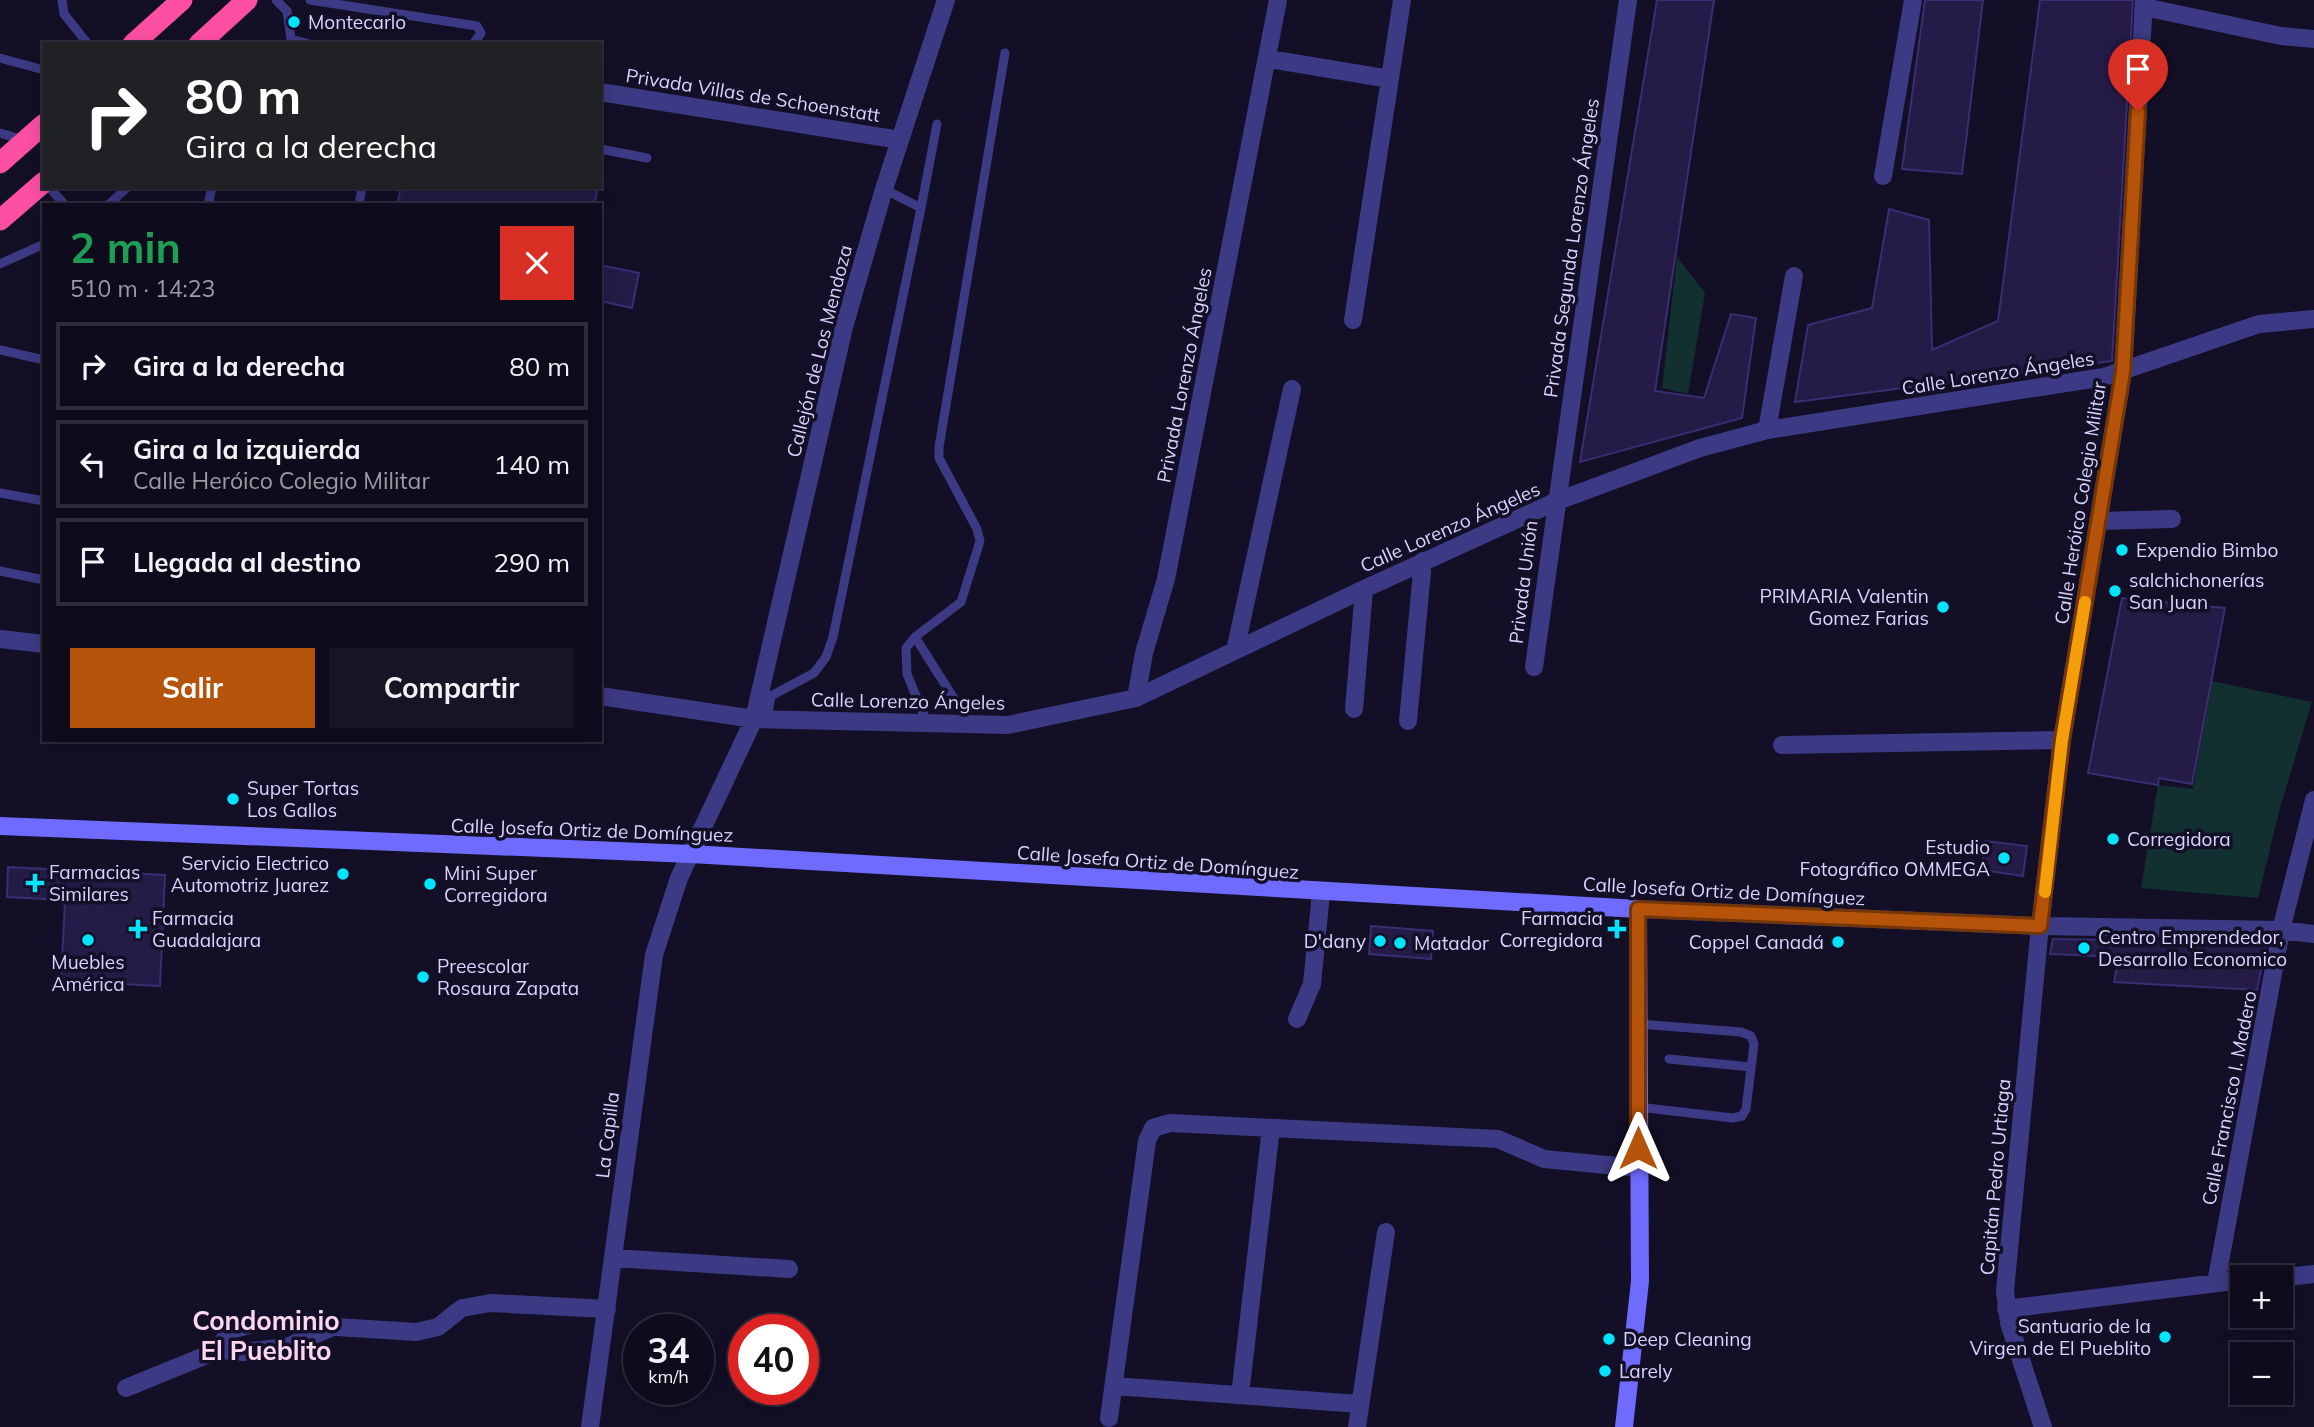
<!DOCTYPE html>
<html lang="es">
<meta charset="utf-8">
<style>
body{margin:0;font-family:Mulish,sans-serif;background:#171425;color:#f1f3f6;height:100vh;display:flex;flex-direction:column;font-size:26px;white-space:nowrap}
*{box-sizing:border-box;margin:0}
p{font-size:23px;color:#9b9ba3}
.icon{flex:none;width:38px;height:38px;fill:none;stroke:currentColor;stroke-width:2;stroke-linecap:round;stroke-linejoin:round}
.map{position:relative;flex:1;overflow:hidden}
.drawer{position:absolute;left:42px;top:203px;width:560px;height:539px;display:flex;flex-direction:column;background:#0e0b1c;border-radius:0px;box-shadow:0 4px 18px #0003,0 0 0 2px #2e2b3b}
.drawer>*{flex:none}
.guide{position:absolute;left:42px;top:42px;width:560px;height:147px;border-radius:0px;box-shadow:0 4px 18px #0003,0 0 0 2px #2e2b3b;background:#202124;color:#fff;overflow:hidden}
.buttons{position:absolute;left:2230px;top:1265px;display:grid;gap:14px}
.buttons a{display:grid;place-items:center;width:63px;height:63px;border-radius:0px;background:#0e0b1c;box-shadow:0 4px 18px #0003,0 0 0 2px #2e2b3b;font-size:35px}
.speed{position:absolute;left:623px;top:1314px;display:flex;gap:14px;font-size:35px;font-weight:700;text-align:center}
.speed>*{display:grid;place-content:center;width:91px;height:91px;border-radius:50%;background:#0e0b1c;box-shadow:0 4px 18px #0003,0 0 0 2px #2e2b3b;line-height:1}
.speed small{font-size:18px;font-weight:400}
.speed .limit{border:10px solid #d22;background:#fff;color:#111}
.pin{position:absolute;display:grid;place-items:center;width:60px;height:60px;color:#fff;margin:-72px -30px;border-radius:50% 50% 50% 0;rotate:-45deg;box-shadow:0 0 7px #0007}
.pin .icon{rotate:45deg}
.me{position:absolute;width:77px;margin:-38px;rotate:0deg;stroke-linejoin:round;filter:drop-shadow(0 0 5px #0008)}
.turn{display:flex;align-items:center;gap:24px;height:147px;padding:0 28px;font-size:32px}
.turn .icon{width:91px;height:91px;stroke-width:2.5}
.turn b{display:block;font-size:49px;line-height:60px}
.round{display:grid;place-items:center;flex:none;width:74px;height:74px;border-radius:0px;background:#171425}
.head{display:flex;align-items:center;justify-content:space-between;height:119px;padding:0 28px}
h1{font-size:42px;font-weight:700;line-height:52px;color:#1e9e55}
.button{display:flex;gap:14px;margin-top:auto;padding:14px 28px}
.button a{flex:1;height:80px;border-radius:0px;background:#b45309;color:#fff;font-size:28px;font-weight:700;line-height:80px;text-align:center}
.button a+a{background:#171425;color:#f1f3f6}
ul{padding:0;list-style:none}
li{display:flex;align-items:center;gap:21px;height:88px;margin:0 14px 10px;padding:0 14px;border:4px solid #2e2b3b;border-radius:0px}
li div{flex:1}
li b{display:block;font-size:26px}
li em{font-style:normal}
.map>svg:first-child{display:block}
.green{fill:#12302f}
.building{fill:#241b47;stroke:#3b2d73;stroke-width:2}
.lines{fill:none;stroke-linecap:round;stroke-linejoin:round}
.lane{stroke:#3d3a85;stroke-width:9}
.street{stroke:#3d3a85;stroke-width:18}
.secondary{stroke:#6f6bff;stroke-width:18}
.highway{stroke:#ff4fa3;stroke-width:21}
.route-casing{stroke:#753606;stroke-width:18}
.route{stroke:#b45309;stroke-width:12}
.slow{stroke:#f59e0b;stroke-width:12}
.poi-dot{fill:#00e5ff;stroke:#130f26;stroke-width:2.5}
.labels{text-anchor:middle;stroke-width:7;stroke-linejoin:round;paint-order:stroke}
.poi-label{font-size:19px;fill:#d9d4ff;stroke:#130f26;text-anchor:start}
.street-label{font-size:19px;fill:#d9d4ff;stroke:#130f26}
.district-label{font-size:26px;font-weight:bold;fill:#ffd6f0;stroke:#130f26}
</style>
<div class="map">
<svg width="2314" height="1427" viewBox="0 0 2314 1427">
<rect width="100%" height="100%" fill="#130f26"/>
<!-- green -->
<path class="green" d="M1677,257L1705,293L1688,394L1662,388Z
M2212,681L2312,702L2280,808L2258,898L2141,888L2158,785L2193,789Z"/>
<!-- building -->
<path class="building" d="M1657,0H1714L1655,391L1704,398L1731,314L1756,318L1742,418L1580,462Z
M1925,0H1983L1962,174L1902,169Z
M2040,0H2133L2112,361L1795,402L1808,325L1872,308L1889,209L1929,220L1932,350L1998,321Z
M401,187H598L594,205H397Z
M600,265L639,273L632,308L600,301Z
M2122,598L2225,608L2192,784L2159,778L2158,785L2088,773Z
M1985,841L2027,846L2023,876L1982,870Z
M8,867L165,875L160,986L61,981L65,900L7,897Z
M1371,926L1433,931L1431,959L1369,954Z
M2053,939L2121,940L2266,945L2257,990L2114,982L2119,957L2050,954Z"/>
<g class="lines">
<!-- lane -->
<path class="lane" d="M62,0L64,14L88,44
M276,0L287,11L291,39L309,44
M310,0L477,26L481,33L473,44
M0,58L44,70
M0,133L24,140
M600,149L647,158
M49,187L65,205
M884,189L921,208L937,124
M108,205L128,187
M208,205L212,187
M359,205L362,187
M0,264L44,244
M0,350L44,360
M0,493L44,501
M0,571L44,580
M915,637L970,724
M767,719L771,696L814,673L826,657L833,637L921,208
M927,723L907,674L906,648L915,637L961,602L980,541L977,529L939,458V447L1005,53
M1669,1059L1751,1067
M1638,1107L1733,1118L1742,1116L1746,1109L1754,1044L1751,1036L1741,1032L1639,1024"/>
<!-- street -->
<path class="street" d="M2144,7L2281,36L2314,39
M1269,59L1390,79
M600,92L900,140
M1883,176L1913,0
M1353,320L1402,0
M1767,430L1794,276
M2098,521L2172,519
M0,639L44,644
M1235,651L1292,389
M1534,667L1628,0
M600,696L754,719L1008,725L1136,698L1364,589L1555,502L1700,448L1767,430L2104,377L2259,324L2314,319
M1136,698L1144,653L1166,579L1278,0
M1354,709L1364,589
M1408,721L1423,561
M1782,745L2062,740
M1638,909L2040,926L2281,930L2314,934
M1297,1019L1312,984L1321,893
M613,1258L789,1269
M2278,1278L2314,1274
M2216,1283L2281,930L2314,800
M2006,1309L2242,1280
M219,1350L229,1331L258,1322L416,1332L438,1327L462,1308L491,1303L607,1309
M1114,1386L1360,1404
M126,1388L219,1350L243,1352L287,1347L330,1328
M1240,1395L1271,1128
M1109,1418L1147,1141L1153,1128L1170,1123L1498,1139L1544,1159L1638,1168
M590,1427L654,955L679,878L754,719L844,327L884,189L946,0
M1357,1427L1386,1232
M2043,1427L2009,1323L2005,1291L2040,926L2062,740L2123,372L2144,0"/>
<!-- secondary -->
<path class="secondary" d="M0,826L691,854L1638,909L1640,1281L1624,1427"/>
<!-- highway -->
<path class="highway" d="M133,44L182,0
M199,44L247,0
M0,163L44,124
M0,220L44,182"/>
</g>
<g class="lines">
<!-- route casing -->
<g class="route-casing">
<path id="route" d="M1638,1148V909L2040,926L2062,740L2123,372L2138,111"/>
</g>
<!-- route -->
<use href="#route" class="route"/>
<!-- slow -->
<path class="slow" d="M2045,892L2062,740L2085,602"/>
</g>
<!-- markers -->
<g class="poi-dot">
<circle cx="294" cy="22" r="7"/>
<circle cx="2122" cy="550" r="7"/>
<circle cx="2115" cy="591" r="7"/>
<circle cx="1943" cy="607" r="7"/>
<circle cx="233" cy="799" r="7"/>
<circle cx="2113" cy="839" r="7"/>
<circle cx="2004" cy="858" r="7"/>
<circle cx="343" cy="874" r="7"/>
<path d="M31.5 872.5h7v7h7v7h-7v7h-7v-7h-7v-7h7z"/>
<circle cx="430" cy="884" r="7"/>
<path d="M134.5 918.5h7v7h7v7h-7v7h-7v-7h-7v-7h7z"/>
<path d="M1613.5 918.5h7v7h7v7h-7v7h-7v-7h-7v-7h7z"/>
<circle cx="88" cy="940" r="7"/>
<circle cx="1380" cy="941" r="7"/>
<circle cx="1838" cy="942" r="7"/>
<circle cx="1400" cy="943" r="7"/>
<circle cx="2084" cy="948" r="7"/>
<circle cx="423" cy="977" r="7"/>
<circle cx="2165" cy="1337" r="7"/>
<circle cx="1609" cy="1339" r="7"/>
<circle cx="1605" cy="1371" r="7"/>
</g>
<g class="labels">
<!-- poi labels -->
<g class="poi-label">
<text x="308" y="29">Montecarlo</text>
<text x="2136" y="557">Expendio Bimbo</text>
<text x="2129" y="587">salchichonerías<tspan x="2129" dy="22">San Juan</tspan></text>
<text x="1929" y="603" text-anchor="end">PRIMARIA Valentin<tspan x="1929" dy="22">Gomez Farias</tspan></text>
<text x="247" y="795">Super Tortas<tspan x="247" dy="22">Los Gallos</tspan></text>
<text x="2127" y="846">Corregidora</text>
<text x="1990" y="854" text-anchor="end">Estudio<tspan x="1990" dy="22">Fotográfico OMMEGA</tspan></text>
<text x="329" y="870" text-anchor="end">Servicio Electrico<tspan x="329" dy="22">Automotriz Juarez</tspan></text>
<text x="49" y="879">Farmacias<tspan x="49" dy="22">Similares</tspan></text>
<text x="444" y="880">Mini Super<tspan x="444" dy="22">Corregidora</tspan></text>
<text x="152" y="925">Farmacia<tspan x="152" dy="22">Guadalajara</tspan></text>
<text x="1603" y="925" text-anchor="end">Farmacia<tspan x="1603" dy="22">Corregidora</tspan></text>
<text x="2098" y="944">Centro Emprendedor,<tspan x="2098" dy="22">Desarrollo Economico</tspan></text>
<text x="1366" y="948" text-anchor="end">D'dany</text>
<text x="1824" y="949" text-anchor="end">Coppel Canadá</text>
<text x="1414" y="950">Matador</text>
<text x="88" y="969" text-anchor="middle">Muebles<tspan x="88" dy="22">América</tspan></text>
<text x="437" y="973">Preescolar<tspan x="437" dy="22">Rosaura Zapata</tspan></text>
<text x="2151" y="1333" text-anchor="end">Santuario de la<tspan x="2151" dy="22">Virgen de El Pueblito</tspan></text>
<text x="1623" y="1346">Deep Cleaning</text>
<text x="1619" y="1378">Larely</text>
</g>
<!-- street labels -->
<g class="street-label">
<text transform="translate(753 95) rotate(9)" y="7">Privada Villas de Schoenstatt</text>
<text transform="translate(1571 248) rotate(-82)" y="7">Privada Segunda Lorenzo Ángeles</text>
<text transform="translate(819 351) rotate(-76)" y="7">Callejón de Los Mendoza</text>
<text transform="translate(1998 373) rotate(-9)" y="7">Calle Lorenzo Ángeles</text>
<text transform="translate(1184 375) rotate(-79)" y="7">Privada Lorenzo Ángeles</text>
<text transform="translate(2080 503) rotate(-81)" y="7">Calle Heróico Colegio Militar</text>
<text transform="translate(1450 527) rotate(-24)" y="7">Calle Lorenzo Ángeles</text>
<text transform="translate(1523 582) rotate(-83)" y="7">Privada Unión</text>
<text transform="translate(908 701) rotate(1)" y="7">Calle Lorenzo Ángeles</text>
<text transform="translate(592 830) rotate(2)" y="7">Calle Josefa Ortiz de Domínguez</text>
<text transform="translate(1158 862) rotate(4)" y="7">Calle Josefa Ortiz de Domínguez</text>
<text transform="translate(1724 891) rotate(3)" y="7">Calle Josefa Ortiz de Domínguez</text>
<text transform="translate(2229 1098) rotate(-79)" y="7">Calle Francisco I. Madero</text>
<text transform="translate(607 1135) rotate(-83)" y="7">La Capilla</text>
<text transform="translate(1995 1177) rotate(-85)" y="7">Capitán Pedro Urtiaga</text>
</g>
<!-- district labels -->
<g class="district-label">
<text x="266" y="1330">Condominio<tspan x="266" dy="30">El Pueblito</tspan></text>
</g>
</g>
</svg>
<div class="buttons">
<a>+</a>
<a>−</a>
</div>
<div class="speed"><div>34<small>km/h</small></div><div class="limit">40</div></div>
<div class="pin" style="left:2138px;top:111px;background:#d93025"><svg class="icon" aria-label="arrive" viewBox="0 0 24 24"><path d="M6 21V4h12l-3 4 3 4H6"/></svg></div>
<svg class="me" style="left:1638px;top:1148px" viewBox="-20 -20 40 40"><path d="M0-17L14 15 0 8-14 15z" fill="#b45309" stroke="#fff" stroke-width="4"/></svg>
<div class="guide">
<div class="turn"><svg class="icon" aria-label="right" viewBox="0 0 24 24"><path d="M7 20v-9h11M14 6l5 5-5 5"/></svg><div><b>80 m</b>Gira a la derecha</div></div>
</div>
<section class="drawer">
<div class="head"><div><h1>2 min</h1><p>510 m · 14:23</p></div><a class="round" style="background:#d93025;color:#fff"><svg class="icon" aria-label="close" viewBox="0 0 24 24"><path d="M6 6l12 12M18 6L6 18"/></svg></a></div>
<ul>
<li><svg class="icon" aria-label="right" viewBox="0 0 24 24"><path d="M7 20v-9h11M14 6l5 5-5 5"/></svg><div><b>Gira a la derecha</b></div><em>80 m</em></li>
<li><svg class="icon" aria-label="left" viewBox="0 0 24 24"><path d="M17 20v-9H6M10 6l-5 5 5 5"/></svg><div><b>Gira a la izquierda</b><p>Calle Heróico Colegio Militar</p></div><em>140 m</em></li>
<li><svg class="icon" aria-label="arrive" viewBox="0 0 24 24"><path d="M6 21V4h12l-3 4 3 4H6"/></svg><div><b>Llegada al destino</b></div><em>290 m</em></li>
</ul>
<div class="button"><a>Salir</a><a>Compartir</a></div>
</section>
</div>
